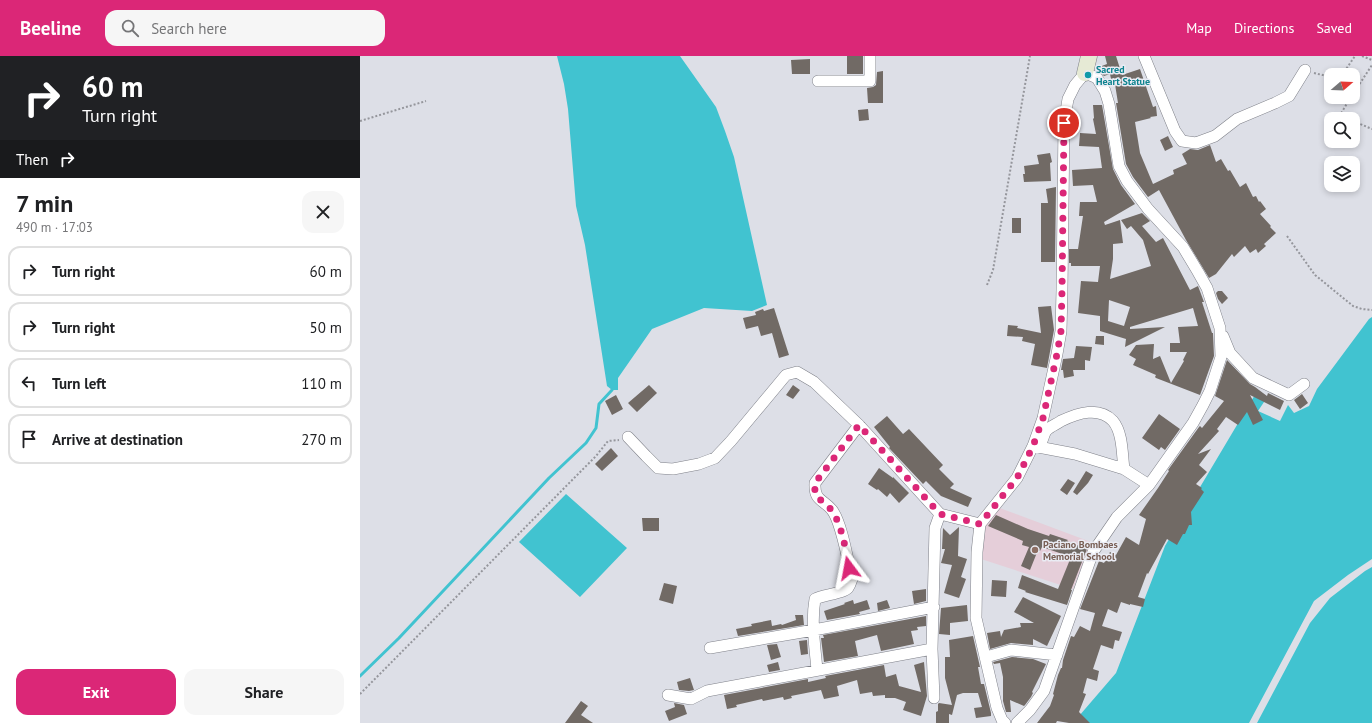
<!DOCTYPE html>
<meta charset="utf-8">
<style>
body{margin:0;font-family:"PT Sans",sans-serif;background:#f6f6f6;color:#202124;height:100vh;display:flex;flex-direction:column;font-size:15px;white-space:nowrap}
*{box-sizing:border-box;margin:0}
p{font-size:13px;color:#757577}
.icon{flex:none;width:22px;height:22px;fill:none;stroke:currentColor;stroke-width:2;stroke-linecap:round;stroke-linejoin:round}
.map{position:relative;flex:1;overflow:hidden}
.drawer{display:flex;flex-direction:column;background:#fff;width:360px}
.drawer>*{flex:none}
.guide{background:#202124;color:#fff;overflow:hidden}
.needle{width:26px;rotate:71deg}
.controls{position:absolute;left:964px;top:12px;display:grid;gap:8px}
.controls a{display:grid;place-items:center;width:36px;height:36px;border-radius:8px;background:#fff;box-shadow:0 2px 6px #0003;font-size:20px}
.pin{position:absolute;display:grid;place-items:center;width:34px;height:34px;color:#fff;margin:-17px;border:2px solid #fff;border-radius:50%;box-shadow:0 1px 4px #0007}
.me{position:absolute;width:44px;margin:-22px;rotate:347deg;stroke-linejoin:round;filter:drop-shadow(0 0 3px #0008)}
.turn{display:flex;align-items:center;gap:14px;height:84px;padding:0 16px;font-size:18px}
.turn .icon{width:52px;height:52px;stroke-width:2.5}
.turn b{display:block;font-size:28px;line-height:34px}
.then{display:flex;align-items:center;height:38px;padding:0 16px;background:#0003;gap:8px;font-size:15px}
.round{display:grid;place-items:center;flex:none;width:42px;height:42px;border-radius:12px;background:#f6f6f6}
.headline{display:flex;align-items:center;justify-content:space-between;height:68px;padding:0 16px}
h1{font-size:24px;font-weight:700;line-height:30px}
.primary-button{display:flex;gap:8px;margin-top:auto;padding:8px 16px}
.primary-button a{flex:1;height:46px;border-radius:12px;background:#db2777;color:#fff;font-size:16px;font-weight:700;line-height:46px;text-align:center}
.primary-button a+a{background:#f6f6f6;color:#202124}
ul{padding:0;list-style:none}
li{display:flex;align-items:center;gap:12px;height:50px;margin:0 8px 6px;padding:0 8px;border:2px solid #e0e0e0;border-radius:12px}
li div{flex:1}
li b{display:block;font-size:15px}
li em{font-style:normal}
header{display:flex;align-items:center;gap:24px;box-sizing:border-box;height:56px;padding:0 20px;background:#db2777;color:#fff}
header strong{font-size:19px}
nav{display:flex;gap:22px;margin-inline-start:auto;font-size:14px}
.search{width:280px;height:36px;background:#f6f6f6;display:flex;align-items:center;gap:10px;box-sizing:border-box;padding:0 14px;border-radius:12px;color:#757577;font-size:15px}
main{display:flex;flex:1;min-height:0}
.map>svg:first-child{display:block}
.education{fill:#e5ced9}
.water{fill:#41c3d0}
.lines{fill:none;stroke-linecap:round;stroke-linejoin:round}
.stream{stroke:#41c3d0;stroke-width:3}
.building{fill:#716a65;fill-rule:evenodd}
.street-casing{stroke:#7f8189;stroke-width:12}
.secondary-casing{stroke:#7f8189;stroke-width:17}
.path{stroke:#95969c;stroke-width:2;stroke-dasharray:2 2;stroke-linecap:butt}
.street{stroke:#fff;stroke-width:11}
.secondary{stroke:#e6ead5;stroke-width:16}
.route{stroke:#db2777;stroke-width:7;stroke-dasharray:0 12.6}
.culture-dot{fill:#0f9aa8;stroke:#eaecf4;stroke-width:1.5}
.education-dot{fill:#8d6e63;stroke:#eaecf4;stroke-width:1.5}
.labels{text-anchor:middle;stroke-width:3;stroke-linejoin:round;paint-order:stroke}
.culture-label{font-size:10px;font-weight:bold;fill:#0d838f;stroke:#eaecf4;text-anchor:start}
.education-label{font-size:10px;font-weight:bold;fill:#785e54;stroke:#eaecf4;text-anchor:start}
</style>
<header>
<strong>Beeline</strong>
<div class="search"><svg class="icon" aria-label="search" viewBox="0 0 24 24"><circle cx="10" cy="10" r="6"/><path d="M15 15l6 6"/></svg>Search here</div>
<nav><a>Map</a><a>Directions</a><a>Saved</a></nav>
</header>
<main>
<section class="drawer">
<div class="guide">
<div class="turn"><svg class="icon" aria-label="right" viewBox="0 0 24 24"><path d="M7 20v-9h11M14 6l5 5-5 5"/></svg><div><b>60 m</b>Turn right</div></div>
<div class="then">Then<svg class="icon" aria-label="right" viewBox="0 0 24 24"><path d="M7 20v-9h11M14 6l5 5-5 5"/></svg></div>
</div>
<div class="headline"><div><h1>7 min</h1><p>490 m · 17:03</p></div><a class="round"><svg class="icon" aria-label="close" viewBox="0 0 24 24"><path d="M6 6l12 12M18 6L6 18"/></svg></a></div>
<ul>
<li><svg class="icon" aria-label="right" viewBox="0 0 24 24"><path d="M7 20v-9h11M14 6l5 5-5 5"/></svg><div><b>Turn right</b></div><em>60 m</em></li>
<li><svg class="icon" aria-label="right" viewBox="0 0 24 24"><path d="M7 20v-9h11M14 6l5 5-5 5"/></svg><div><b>Turn right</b></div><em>50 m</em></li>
<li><svg class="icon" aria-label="left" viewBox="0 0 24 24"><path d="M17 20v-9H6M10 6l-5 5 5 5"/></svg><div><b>Turn left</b></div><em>110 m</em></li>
<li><svg class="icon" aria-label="arrive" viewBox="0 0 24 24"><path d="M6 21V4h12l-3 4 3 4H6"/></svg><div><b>Arrive at destination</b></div><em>270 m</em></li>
</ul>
<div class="primary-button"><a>Exit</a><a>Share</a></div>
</section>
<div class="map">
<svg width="1012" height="667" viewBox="0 0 1012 667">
<rect width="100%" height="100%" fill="#dddfe7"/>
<!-- education -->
<path class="education" d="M637,451L731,486L713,533L621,503L625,470Z"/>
<!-- water -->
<path class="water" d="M197,0H320L356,51L365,75L374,101L407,249L392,255L344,252L292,273L258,322V334H252L247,330L225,189L216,150L208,53L204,28Z
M1012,261V503L988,519L954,545L889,667H713L756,617L805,490L896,337L906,343L898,355L920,365L928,349L934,357L949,350L957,333L1009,263Z
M206,438L267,492L220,541L159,486Z
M1012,511V667H897L950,567L970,542L1005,515Z"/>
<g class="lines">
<!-- stream -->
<path class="stream" d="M0,620L39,582L189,422L226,387L236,372L239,348L252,334"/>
</g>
<!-- building -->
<path class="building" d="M487,0H503V18H487Z
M745,0H756L762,19L780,13L793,51L796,50L797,60L790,61L791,62L775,66L780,97L793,128L814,118L813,114L827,108L822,98L830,93L838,94L850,89L856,106L861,103L868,115L870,114L880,131L886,127L893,141L896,140L899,146L900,145L906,153L900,158L911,170L910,171L916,177L904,188L906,190L898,197L896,193L890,197L885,190L874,201L872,198L856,218L849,222L826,184L799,134L788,141L773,121L766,108L756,47H758L754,22L751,23L750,18L744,20L740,16L739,11L747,8Z
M450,3V18H432L431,4Z
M523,15V47H508L507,32L513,31L516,29L517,16Z
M733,49H742L753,113L761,129L775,148L744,166L745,169L760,164L763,187L753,188V203L750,223L791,210L783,184L771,170L767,173L761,164L782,157L790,165L782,170L796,186L803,182L830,234L838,230L844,246H842L852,277H853L854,300L840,339L796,322L795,321L796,319L773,309L776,303L769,299L776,289L794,288L793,303L800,300L811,327L824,305L823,304L827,296H810V287H820L818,271L838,270L833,252L770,271V273L805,271L765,291L766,283L740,275V260L718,257L721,225L738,226L740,210H711V207H709V193H718L723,160H719L720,146H737L733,129L713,130L712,114L742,112L739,91L719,90L720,77L736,78L733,63L734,62ZM749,244L770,251L764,270L748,265Z
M508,53L509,64L499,65L498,54Z
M808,80L813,91L805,95L800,84Z
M690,97L692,106L690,107L691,125L664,126L663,118H665L664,110L679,108L677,99Z
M696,131L695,206H681V147H688L686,133Z
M652,162H661V177H652Z
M858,235H862L868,242L862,248L858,243L856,237Z
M691,250L694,274L687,312L671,309L675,288L662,285L663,281L647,280L648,269L658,270L657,272L681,277L678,251Z
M414,252L429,299L419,302L412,277L401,280L398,270L386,273L383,262L396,259L395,256L403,253L404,255Z
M736,280H744V289L735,288Z
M716,290L732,291L730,305L725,304V314H713L714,320L704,322L703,314H701L703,303L714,302Z
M867,304L890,328L895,331L907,340L908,337L924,345L920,354L890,339L903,364L893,369L887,356L878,369L866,361L857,373L859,375L838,398L851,393L839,409L847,416L836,428L842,432L841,433L844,436L831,456L832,469H829L825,478H823L817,489L807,483L788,518L787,517L778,541L785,543L783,551L770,548V549L761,546L757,557L748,553L742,570L762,576L759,585L755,584L753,593L741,589L733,613L739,615L737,625L727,622L723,637L726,638L719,656L730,667H709L697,665L696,667H677L690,650L694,639L693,638L698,619L701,612H702L703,604L711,580L714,581L720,570L730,575L735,557L720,553L739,505L744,507L750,496L756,499L766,481L779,489L786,463L779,459L798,432L809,415L808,414L839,371L840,370L842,372L864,345L855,340Z
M289,329L297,337L277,356L268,347Z
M433,329L440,334L433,343L426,339Z
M942,338L948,347L940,353L934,344Z
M256,339L263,353L252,359L245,345Z
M799,358L820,373L805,394L801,391L799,394L782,382Z
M527,360L543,378L549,373L583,409L579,413L594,428L590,432L612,442L608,451L581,440L566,425L563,428L529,392L530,391L514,371Z
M251,392L258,400L242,415L235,408Z
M519,412L533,422V421L549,437L539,447L530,437L527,441L518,433L517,434L508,428Z
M726,415L733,419L728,427L717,439L713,436Z
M708,423L715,427L707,439L700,434Z
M636,459L668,473L689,480L690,478L708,484L707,485L727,493L711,534H712L707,549L665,536L666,535L658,532L662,519L698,533L711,501L682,491L680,495L678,494L670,514L661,510L669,491L662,489L663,485L628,470Z
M282,462H299V475H283Z
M599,471L598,500L607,503L601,521L606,523L599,542L584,537L592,509L581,507L585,493H582L583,472L590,479Z
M632,524L647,525L646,541L631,540Z
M304,527L317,530L313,548L299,544Z
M566,533V545L554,548L552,535Z
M663,541L701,560L687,590L673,583V589L651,587L630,593L627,577L640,575L641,581L644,574L661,571L660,567H674L654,556Z
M493,544L494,548L507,544L510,553L499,556L500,558L467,564L464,555L485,548L484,547Z
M527,544L530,552L518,555L517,547Z
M607,549L608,565L590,567V579L579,578L581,552Z
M435,559H443L444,569L378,580L376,573L392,570L391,568L411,564L412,570L421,568L422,569L436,564Z
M566,560V570L557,571L558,574L551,575L554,588L521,595L517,579L495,585L498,600L464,606L461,582H464L463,579Z
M613,580L620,611H618L621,628H624L631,657V660L616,662L614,652L622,651L618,637H603L597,639L592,659L589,658V667H576V656L578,655V648L579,647L592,649L585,622V601H590L589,584Z
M447,584L448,598L441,599L439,585Z
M417,588L421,601L411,604L407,589Z
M652,601L673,603L686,608L672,636L673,637L671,641L665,649L664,650L650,644L651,656H646L643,645V621L640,607L634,608L633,606Z
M418,606L420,614L409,616L407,609Z
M564,606L567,640L561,660L543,654L546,646L535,642H525V639L513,640L512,636L500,638L497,624L477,630L479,640L464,643L461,634L431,640L432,642L424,644L423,641L403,645L402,643L376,649L377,651L367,653L364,639L448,623V626L466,622L465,620L524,609L526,621L536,618L539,630L561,636L554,609Z
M330,622L334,634L329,635L319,634L317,626Z
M221,645L228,650L221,659L233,667H205Z
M314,647L324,649L327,658L309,665L305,655L315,651Z"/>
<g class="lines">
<!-- street casing -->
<g class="street-casing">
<path id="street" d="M784,0L815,75L822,85L836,87L855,80L877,63L915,47L929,40L945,14
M458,25H510V0
M863,280L870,297L893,322L929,339L944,328
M268,381L286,400L298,412L313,413L339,408L355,402L371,385L426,319L437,316L454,326L499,369L580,458L620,468
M681,387C683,383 684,378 686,375C689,371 697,368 701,365C718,357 739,350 753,365C763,377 762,399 764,413
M673,390L715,398L764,413L789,429
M350,592L454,574L574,551
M626,601L651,594L697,599
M457,614C455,591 451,566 455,543C463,539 484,537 488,532C490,529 491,526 492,523C488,506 482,467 472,454C463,443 454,445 455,427L499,369
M308,639L331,643L347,635L572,593
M574,642L572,593L575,472L580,458
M645,667L642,664L637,652L616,562L617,496L620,468L657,422L673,390L683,362L697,298L701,275L702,234L704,67L708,43L715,29L725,17L737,22L745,35L749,48L759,110L767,125L788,153L823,191L838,216L847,232L860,272L861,301L850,335L843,349L833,367L789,429L757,461L733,496L684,635L670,654L657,667"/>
</g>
<!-- secondary casing -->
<g class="secondary-casing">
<path id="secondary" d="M725,17L729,0"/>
</g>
<!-- path -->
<path class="path" d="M1002,0L1012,4
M954,17L971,21
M982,19L995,0
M993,38L1012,9
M989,63L980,59L991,41
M0,65L66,45
M993,65L1012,73
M927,180L955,219L993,250L1002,253L1012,254
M627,229L633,214L670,0
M0,638L236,400L248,385L259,384"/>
<!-- street -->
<use href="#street" class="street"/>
<!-- secondary -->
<use href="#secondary" class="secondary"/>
</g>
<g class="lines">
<!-- route -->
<path class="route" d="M489,512C486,495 482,469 472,455C464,443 453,445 455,427L499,369L580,458L620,468L657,422L673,390L683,362L697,298L701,275L702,234L704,67"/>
</g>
<!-- markers -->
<circle class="culture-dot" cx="728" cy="19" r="4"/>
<circle class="education-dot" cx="675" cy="494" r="4"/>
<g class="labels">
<!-- culture labels -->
<g class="culture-label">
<text x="736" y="17">Sacred<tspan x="736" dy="12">Heart Statue</tspan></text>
</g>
<!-- education labels -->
<g class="education-label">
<text x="683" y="492">Paciano Bombaes<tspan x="683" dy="12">Memorial School</tspan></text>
</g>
</g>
</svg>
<div class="controls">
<a><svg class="needle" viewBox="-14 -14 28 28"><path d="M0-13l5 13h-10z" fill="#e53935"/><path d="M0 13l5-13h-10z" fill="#757577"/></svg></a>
<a><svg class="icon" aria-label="search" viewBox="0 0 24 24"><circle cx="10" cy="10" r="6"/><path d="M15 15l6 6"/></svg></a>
<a><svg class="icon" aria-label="layers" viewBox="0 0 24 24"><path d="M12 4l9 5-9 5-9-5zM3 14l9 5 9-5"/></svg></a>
</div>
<div class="pin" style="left:704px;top:67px;background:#d93025"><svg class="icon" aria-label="arrive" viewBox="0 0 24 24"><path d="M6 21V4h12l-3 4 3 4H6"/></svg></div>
<svg class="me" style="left:489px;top:512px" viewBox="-20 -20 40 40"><path d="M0-17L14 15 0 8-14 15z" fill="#db2777" stroke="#fff" stroke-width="4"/></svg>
</div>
</main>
